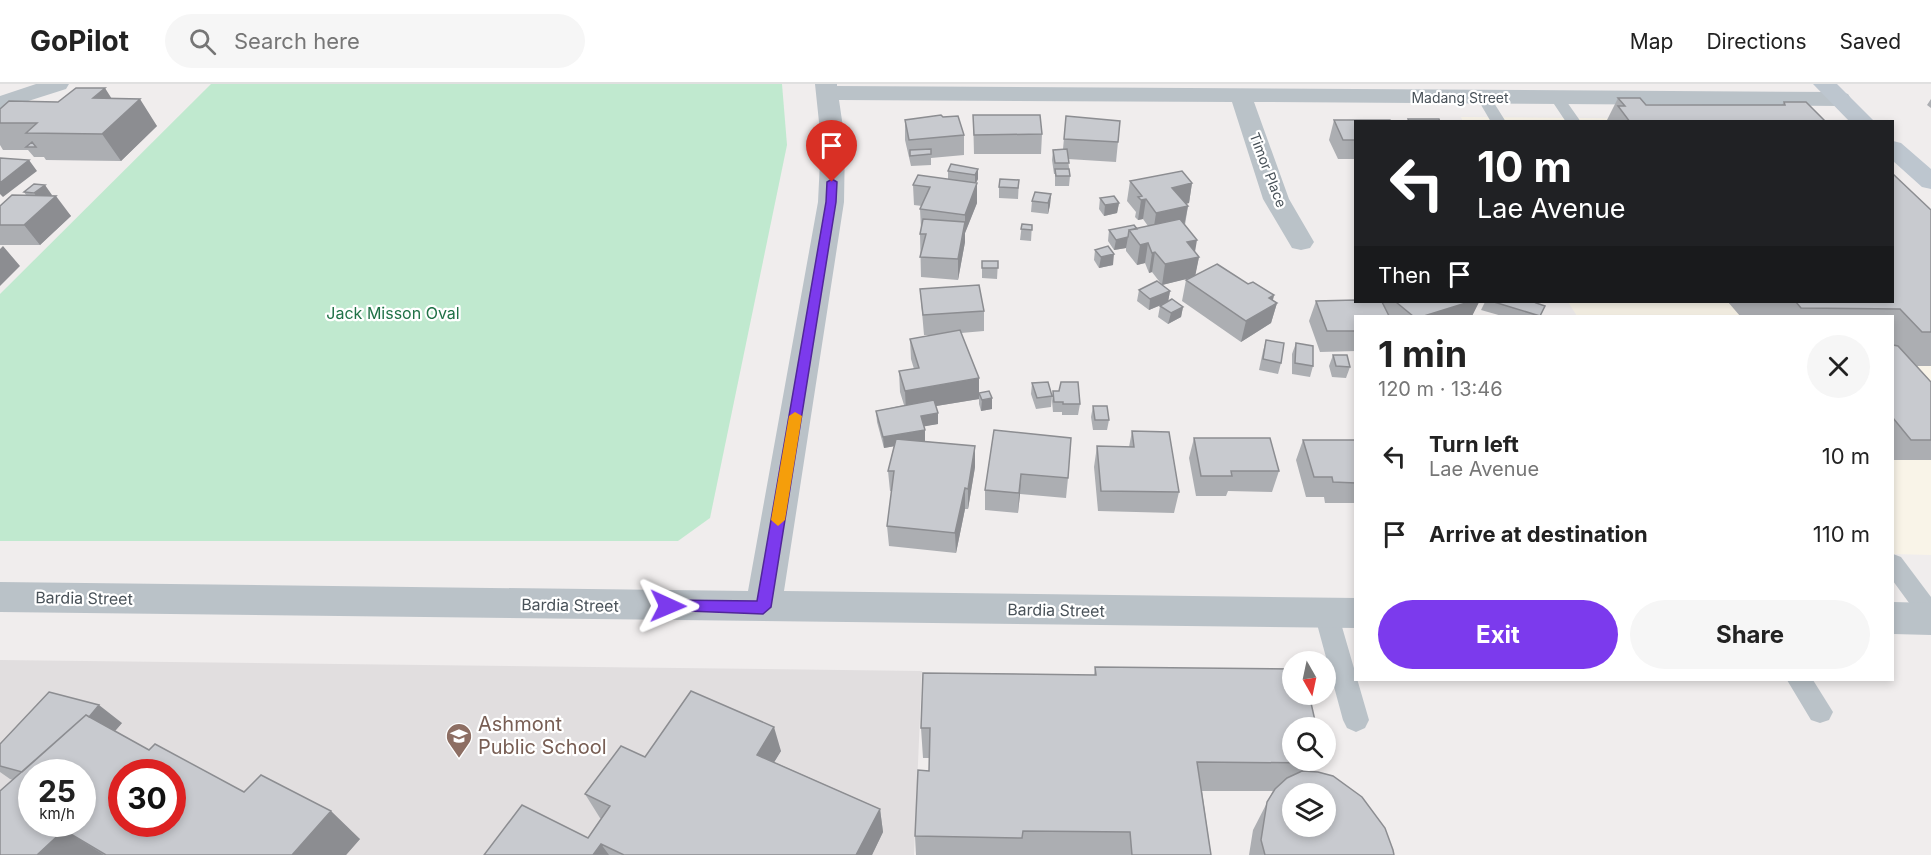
<!DOCTYPE html>
<meta charset="utf-8">
<style>
body{margin:0;font-family:Inter,sans-serif;background:#f6f6f6;color:#222;height:100vh;display:flex;flex-direction:column;font-size:22px;white-space:nowrap}
*{box-sizing:border-box;margin:0}
p{font-size:20px;color:#767676}
.icon{flex:none;width:33px;height:33px;fill:none;stroke:currentColor;stroke-width:2;stroke-linecap:round;stroke-linejoin:round}
.map{position:relative;flex:1;overflow:hidden}
.side{position:absolute;left:1354px;top:231px;width:540px;height:366px;display:flex;flex-direction:column;background:#fff;border-radius:0px;box-shadow:0 3px 9px #0003}
.side>*{flex:none}
.banner{position:absolute;left:1354px;top:36px;width:540px;height:183px;border-radius:0px;box-shadow:0 3px 9px #0003;background:#202124;color:#fff;overflow:hidden}
.needle{width:39px;rotate:171deg}
.tools{position:absolute;left:1282px;top:567px;display:grid;gap:12px}
.tools a{display:grid;place-items:center;width:54px;height:54px;border-radius:50%;background:#fff;box-shadow:0 3px 9px #0003;font-size:30px}
.speed{position:absolute;left:18px;top:675px;display:flex;gap:12px;font-size:30px;font-weight:700;text-align:center}
.speed>*{display:grid;place-content:center;width:78px;height:78px;border-radius:50%;background:#fff;box-shadow:0 3px 9px #0003;line-height:1}
.speed small{font-size:15px;font-weight:400}
.speed .limit{border:9px solid #d22;background:#fff;color:#111}
.pin{position:absolute;display:grid;place-items:center;width:51px;height:51px;color:#fff;margin:-62px -26px;border-radius:50% 50% 50% 0;rotate:-45deg;box-shadow:0 0 6px #0007}
.pin .icon{rotate:45deg}
.me{position:absolute;width:66px;margin:-33px;rotate:91deg;stroke-linejoin:round;filter:drop-shadow(0 0 4px #0008)}
.turn{display:flex;align-items:center;gap:21px;height:126px;padding:0 24px;font-size:27px}
.turn .icon{width:78px;height:78px;stroke-width:2.5}
.turn b{display:block;font-size:42px;line-height:51px}
.then{display:flex;align-items:center;height:57px;padding:0 24px;background:#0003;gap:12px;font-size:22px}
.round{display:grid;place-items:center;flex:none;width:63px;height:63px;border-radius:32px;background:#f6f6f6}
.headline{display:flex;align-items:center;justify-content:space-between;height:102px;padding:0 24px}
h1{font-size:36px;font-weight:700;line-height:45px}
.primary-button{display:flex;gap:12px;margin-top:auto;padding:12px 24px}
.primary-button a{flex:1;height:69px;border-radius:36px;background:#7c3aed;color:#fff;font-size:24px;font-weight:700;line-height:69px;text-align:center}
.primary-button a+a{background:#f6f6f6;color:#222}
ul{padding:0;list-style:none}
li{display:flex;align-items:center;gap:18px;height:78px;padding:0 24px}
li div{flex:1}
li b{display:block;font-size:22px}
li em{font-style:normal}
header{display:flex;align-items:center;gap:36px;box-sizing:border-box;height:84px;padding:0 30px;background:#fff;border-bottom:2px solid #e0e0e0}
header strong{font-size:28px}
nav{display:flex;gap:33px;margin-inline-start:auto;font-size:21px}
.search{width:420px;height:54px;background:#f6f6f6;display:flex;align-items:center;gap:15px;box-sizing:border-box;padding:0 21px;border-radius:33px;color:#767676;font-size:22px}
.map>svg:first-child{display:block}
.commercial{fill:#f9f4e8}
.education{fill:#e1dedf;fill-rule:evenodd}
.green{fill:#c0e9cf}
.lines{fill:none;stroke-linecap:round;stroke-linejoin:round}
.lane{fill:#bac2c8;fill-rule:evenodd}
.street{fill:#bac2c8;fill-rule:evenodd}
.secondary{fill:#bdc6cf;fill-rule:evenodd}
.wall{fill:#acaeb2}
.shaded-wall{fill:#8c8d91}
.building{fill:#c8cacf;stroke:#8c8d91;stroke-width:1.5;fill-rule:evenodd}
.route{fill:#7c3aed;stroke:#51269a;stroke-width:1.5}
.slow{fill:#f59e0b}
.labels{text-anchor:middle;stroke-width:4.5;stroke-linejoin:round;paint-order:stroke}
.far-street-label{font-size:14px;fill:#485158;stroke:#fff}
.park-label{font-size:16px;fill:#217147;stroke:#fff}
.street-label{font-size:16px;fill:#485158;stroke:#fff}
.near-education-label{font-size:20px;fill:#785e54;stroke:#fff;text-anchor:start}
</style>
<header>
<strong>GoPilot</strong>
<div class="search"><svg class="icon" aria-label="search" viewBox="0 0 24 24"><circle cx="10" cy="10" r="6"/><path d="M15 15l6 6"/></svg>Search here</div>
<nav><a>Map</a><a>Directions</a><a>Saved</a></nav>
</header>
<div class="map">
<svg width="1931" height="771" viewBox="0 0 1931 771">
<rect width="100%" height="100%" fill="#f0eded"/>
<!-- commercial -->
<path class="commercial" d="M1461,33L1785,36L1789,37L1463,38Z
M1931,164V471L1893,470V232H1577L1568,218H1893Z"/>
<!-- education -->
<path class="education" d="M0,576L922,587L914,771H0ZM32,688H82V740H32ZM122,688H172V740H122Z"/>
<!-- green -->
<path class="green" d="M211,0H782L787,61L710,434L678,457H0V210Z"/>
<g class="lines">
<!-- lane -->
<path class="lane" d="M1484,10L1489,11L1506,38H1491L1477,14Z
M1557,10L1562,11L1581,38H1566L1550,14Z
M1893,470L1901,473L1931,513V541L1923,538L1893,497Z
M1326,519L1334,522L1338,529L1369,636L1365,644L1356,648L1347,644L1343,636L1314,529L1318,522Z
M1787,596H1813L1833,628L1829,636L1820,639L1811,636Z"/>
<!-- street -->
<path class="street" d="M36,0H69L66,5L0,26V12Z
M815,0H837V2L1840,8L1848,10L1851,15L1848,20L1840,22L1254,18L1289,115L1314,158L1310,164L1301,166L1292,164L1263,115L1232,18L839,16L845,57L844,118L784,507L1356,514V544L0,528V498L748,507L818,118L821,57Z
M1893,518L1931,519V551L1893,550Z"/>
<!-- secondary -->
<path class="secondary" d="M1813,0H1837L1875,38H1850Z
M1893,57L1901,59L1931,85V105L1922,103L1893,77Z"/>
</g>
<!-- wall -->
<path class="wall" d="M1618,14L1646,21H1782L1784,18L1826,38H1606Z
M112,15L157,42L121,77L46,76L44,73H34L28,66H3L0,61V25L58,18Z
M1931,15V24L1927,21Z
M973,31L1042,50L1041,70H974Z
M1066,32L1118,58L1116,78L1068,75L1070,92L1069,102H1055V90H1054L1052,76L1053,66L1063,65Z
M943,33L964,51V71L931,74V81L911,82L905,56V36Z
M1334,36L1356,38V75H1338L1329,56Z
M978,85V95L976,99H977V119L965,149V158L958,196L921,193L920,150L921,145L920,125L922,122L914,121L913,101L948,95V87Z
M1019,96L1018,115L999,114V103Z
M1130,97L1192,99L1189,119L1186,120L1188,122L1185,141L1195,168L1199,173L1195,191L1248,200L1274,211L1273,216L1277,219L1271,239L1241,258L1182,217L1186,196L1189,194L1162,201L1152,188L1149,189L1145,179L1137,181L1126,167V164L1114,166L1108,157L1109,146L1137,145L1148,142L1143,135L1138,136L1135,133L1136,128L1127,117Z
M24,108L52,112L71,132L40,161H0V122L26,111Z
M1051,110L1050,121L1048,130L1031,128L1032,117Z
M1100,114L1119,119L1117,129L1104,132L1099,125Z
M1931,126V282H1917L1931,298V376H1893V232H1740L1728,218H1893Z
M1022,140L1032,141L1031,157L1020,156Z
M1095,166L1113,181L1099,184L1094,176Z
M982,177H998L997,195L982,194Z
M920,205L984,227V247L961,249L979,294V315L936,322L938,340L924,342L925,357H921L975,362V383L968,425H965L956,469L889,462L887,442L892,407H890L888,387L894,362L884,364L877,338L876,327L904,321L900,308L899,287L914,285L911,275L910,255L936,251H924Z
M1139,206L1170,207L1168,218L1149,226L1137,217Z
M1316,217L1356,218H1479L1472,232H1356V267L1320,268L1309,237Z
M1485,218H1537L1536,219L1541,232H1502L1481,226Z
M1160,222L1183,223L1181,233L1168,240L1158,233Z
M1266,256L1281,279L1278,290L1259,286L1263,267Z
M1296,259L1313,282L1310,293L1292,290V270Z
M1333,271L1350,283L1346,294L1332,293L1329,282Z
M1032,299L1052,312L1051,323L1036,325L1031,310Z
M1053,307L1080,320L1078,331H1062V328H1053L1052,317Z
M979,309L992,325L981,327L979,320Z
M1093,322L1109,336L1107,346H1093L1091,333Z
M994,346L1068,394L1066,414L1020,410L1018,429L985,426V406Z
M1132,347L1179,408L1174,429L1098,427L1094,383L1097,362L1129,363Z
M1194,354L1279,387L1272,408L1228,407L1226,412H1196L1189,374Z
M1303,356H1356V419H1325L1324,413H1306L1296,376Z
M1095,583L1316,641L1315,644H1293L1316,679L1311,687L1394,771H1249L1253,746L1273,707H1202L1211,771H916L915,752L929,687V674H923L921,644L1094,591Z
M122,639L115,647L149,666L244,708L360,755L346,771H0L13,696L10,695L0,688V660Z
M781,667L774,678L880,725L883,748L872,771H484L588,754L601,734H600L585,710L645,673Z"/>
<!-- shaded-wall -->
<path class="shaded-wall" d="M105,4L122,31L93,14Z
M140,15L157,42L121,77L102,50Z
M29,76L37,87L3,113L0,110V99Z
M978,85V95L975,101V91Z
M977,99V119L965,149V158L958,196V175L965,141V131Z
M1192,99L1189,119L1169,124L1172,104Z
M45,101L52,111L42,120L34,109Z
M1051,110L1050,121L1048,130V119Z
M56,112L71,132L40,161L24,141Z
M1146,115L1143,135L1138,136L1141,116Z
M1119,119L1117,129L1104,132L1105,121Z
M1188,122L1184,142L1153,149L1156,129Z
M1128,153L1126,164L1114,166L1116,156Z
M1197,156L1194,174L1199,173L1195,193L1162,201L1165,180L1187,158Z
M1148,159L1145,179L1137,181L1140,161Z
M3,162L20,182L0,202V165Z
M1155,168L1152,188L1149,189L1152,169Z
M1114,170L1113,181L1099,184L1101,173Z
M1170,207L1168,218L1149,226L1150,215Z
M1274,211L1271,223L1277,219L1271,239L1241,258L1246,237L1269,214Z
M1469,218H1479L1472,232H1424Z
M1183,223L1181,233L1168,240L1171,229Z
M979,294V315L906,327L905,307Z
M992,314V325L981,327L982,316Z
M938,329V340L921,343V332Z
M925,346V357L884,364L883,353Z
M975,362V383L968,425V405Z
M1021,390L1020,410L1018,429L1019,409Z
M965,404V425L956,469L955,449Z
M99,621L122,639L79,688H39Z
M774,643L781,667L764,695L757,671Z
M880,725L883,748L872,771H856Z
M331,727L360,755L346,771H292Z
M64,746L104,771H37Z
M601,760L609,771H593Z"/>
<!-- building -->
<path class="building" d="M76,4H105L93,14L140,15L102,50L26,49L37,39H0V25L9,17L58,18Z
M1618,14H1640L1646,21H1785L1784,18H1806L1826,38H1630L1618,22H1625Z
M941,31L943,33L958,32L964,51L909,56L905,36Z
M973,31H1040L1042,50L974,51Z
M1066,32L1120,37L1118,58L1064,55Z
M1408,35H1439L1440,38H1409Z
M1334,36H1390L1391,38H1356V56H1343Z
M32,58L36,63H26Z
M931,65V70L910,72V66Z
M1067,65L1069,79H1055L1053,66Z
M0,74L29,76L0,99Z
M951,80L978,85L975,91L948,87Z
M1055,85H1069L1070,92H1056Z
M1182,87L1192,99L1172,104L1188,122L1156,129L1146,115L1141,116L1138,113L1142,112L1130,97Z
M1893,90L1931,126V248H1922L1900,225L1801,224L1796,218H1779H1893Z
M918,91L977,99L965,131L920,125L930,103L913,101Z
M1000,95L1019,96L1018,104L999,103Z
M34,100L45,101L34,109L24,108Z
M1035,108L1051,110L1048,119L1032,117Z
M12,111L56,112L24,141H0V122Z
M1114,112L1119,119L1105,121L1100,114Z
M923,135L965,138L958,175L920,173L926,150H920Z
M1180,135L1197,156L1187,158L1199,173L1165,180L1155,168L1152,169L1148,159L1140,161L1129,146Z
M1022,140L1032,141V146L1021,145Z
M1134,141L1137,145L1129,146L1128,153L1116,156L1109,146Z
M1108,162L1114,170L1101,173L1095,166Z
M982,177H998V184H982Z
M1217,180L1248,200L1253,198L1274,211L1269,214L1277,219L1246,237L1186,196Z
M1157,197L1170,207L1150,215L1139,206Z
M979,201L984,227L923,231L920,205Z
M1172,215L1183,223L1171,229L1160,222Z
M1356,216V218H1382L1389,232H1356V247H1327L1316,217Z
M1396,218H1469L1424,232H1413Z
M1494,218H1537L1536,219L1545,222L1540,232Z
M960,246L979,294L905,307L899,287L919,284L910,255Z
M1266,256L1284,259L1281,279L1263,275Z
M1296,259L1313,262V282L1295,279Z
M1893,261L1898,262L1931,298V356H1911L1893,334Z
M1333,271H1347L1350,283L1336,282Z
M1048,298L1052,312L1037,314L1032,299Z
M1061,298H1078L1080,320H1063V318H1054L1053,307H1059Z
M989,307L992,314L982,316L979,309Z
M934,316L938,329L921,332L925,346L883,353L876,327Z
M1093,322H1107L1109,336H1095Z
M994,346L1071,354L1068,394L1021,390L1019,409L985,406Z
M1132,347L1169,348L1179,408L1101,407L1097,362L1134,363Z
M1194,354H1270L1279,387H1231L1232,392H1201Z
M896,355L975,362L968,405L965,404L955,449L887,442L894,387H888Z
M1303,356H1356V399L1333,398L1332,393H1314Z
M1095,583L1293,585V610H1309L1316,641H1307L1308,644H1293V676H1315L1316,679L1197,678L1211,771H1132L1130,748L1023,747L1022,754L915,752L918,686L929,687L930,644H921L923,589L1096,591Z
M691,607L774,643L757,671L880,725L856,771H624L601,760L593,771H484L522,721L588,754L610,722L585,710L621,662L645,673Z
M49,608L99,621L89,633L86,631L22,688L0,682V660Z
M86,631L149,666L155,660L244,708L261,691L331,727L292,771H106L64,746L37,771H0V707ZM32,688H82V740H32ZM122,688H172V740H122Z
M1302,687L1318,688L1333,692L1362,713L1385,744L1393,766L1394,771H1265L1261,756L1267,718L1275,705L1287,694ZM1293,710H1326V742H1293Z"/>
<!-- route -->
<path class="route" d="M832,95L837,98L836,118L771,523L763,530L663,526L660,522L663,518L668,516L757,517L826,118L827,98Z"/>
<!-- slow -->
<path class="slow" d="M795,328L802,332L785,436L778,442L771,436L789,332Z"/>
<!-- icons -->
<defs>
<g id="school-pin" transform="scale(1.35)"><path d="M0 17L-7.5 6A9.5 9.5 0 1 1 7.5 6Z" fill="#8d6e63" stroke="#fff"/><path d="M0-5L7-2L0 1L-7-2ZM-4 1L0 2.5L4 1V4Q0 6-4 4Z" fill="#fff"/></g>
</defs>
<g fill-rule="evenodd">
<use href="#school-pin" x="459" y="652"/>
</g>
<g class="labels">
<!-- far-street labels -->
<g class="far-street-label">
<text x="1460" y="19">Madang Street</text>
<text transform="translate(1268 86) rotate(69)" y="5">Timor Place</text>
</g>
<!-- park labels -->
<g class="park-label">
<text x="393" y="235">Jack Misson Oval</text>
</g>
<!-- street labels -->
<g class="street-label">
<text transform="translate(84 514) rotate(1)" y="6">Bardia Street</text>
<text transform="translate(570 521) rotate(1)" y="6">Bardia Street</text>
<text transform="translate(1056 526) rotate(1)" y="6">Bardia Street</text>
</g>
<!-- near-education labels -->
<g class="near-education-label">
<text x="478" y="647">Ashmont<tspan x="478" dy="23">Public School</tspan></text>
</g>
</g>
</svg>
<div class="tools">
<a><svg class="needle" viewBox="-14 -14 28 28"><path d="M0-13l5 13h-10z" fill="#e53935"/><path d="M0 13l5-13h-10z" fill="#767676"/></svg></a>
<a><svg class="icon" aria-label="search" viewBox="0 0 24 24"><circle cx="10" cy="10" r="6"/><path d="M15 15l6 6"/></svg></a>
<a><svg class="icon" aria-label="layers" viewBox="0 0 24 24"><path d="M12 4l9 5-9 5-9-5zM3 14l9 5 9-5"/></svg></a>
</div>
<div class="speed"><div>25<small>km/h</small></div><div class="limit">30</div></div>
<div class="pin" style="left:832px;top:98px;background:#d93025"><svg class="icon" aria-label="arrive" viewBox="0 0 24 24"><path d="M6 21V4h12l-3 4 3 4H6"/></svg></div>
<svg class="me" style="left:668px;top:522px" viewBox="-20 -20 40 40"><path d="M0-17L14 15 0 8-14 15z" fill="#7c3aed" stroke="#fff" stroke-width="4"/></svg>
<div class="banner">
<div class="turn"><svg class="icon" aria-label="left" viewBox="0 0 24 24"><path d="M17 20v-9H6M10 6l-5 5 5 5"/></svg><div><b>10 m</b>Lae Avenue</div></div>
<div class="then">Then<svg class="icon" aria-label="arrive" viewBox="0 0 24 24"><path d="M6 21V4h12l-3 4 3 4H6"/></svg></div>
</div>
<section class="side">
<div class="headline"><div><h1>1 min</h1><p>120 m · 13:46</p></div><a class="round"><svg class="icon" aria-label="close" viewBox="0 0 24 24"><path d="M6 6l12 12M18 6L6 18"/></svg></a></div>
<ul>
<li><svg class="icon" aria-label="left" viewBox="0 0 24 24"><path d="M17 20v-9H6M10 6l-5 5 5 5"/></svg><div><b>Turn left</b><p>Lae Avenue</p></div><em>10 m</em></li>
<li><svg class="icon" aria-label="arrive" viewBox="0 0 24 24"><path d="M6 21V4h12l-3 4 3 4H6"/></svg><div><b>Arrive at destination</b></div><em>110 m</em></li>
</ul>
<div class="primary-button"><a>Exit</a><a>Share</a></div>
</section>
</div>
